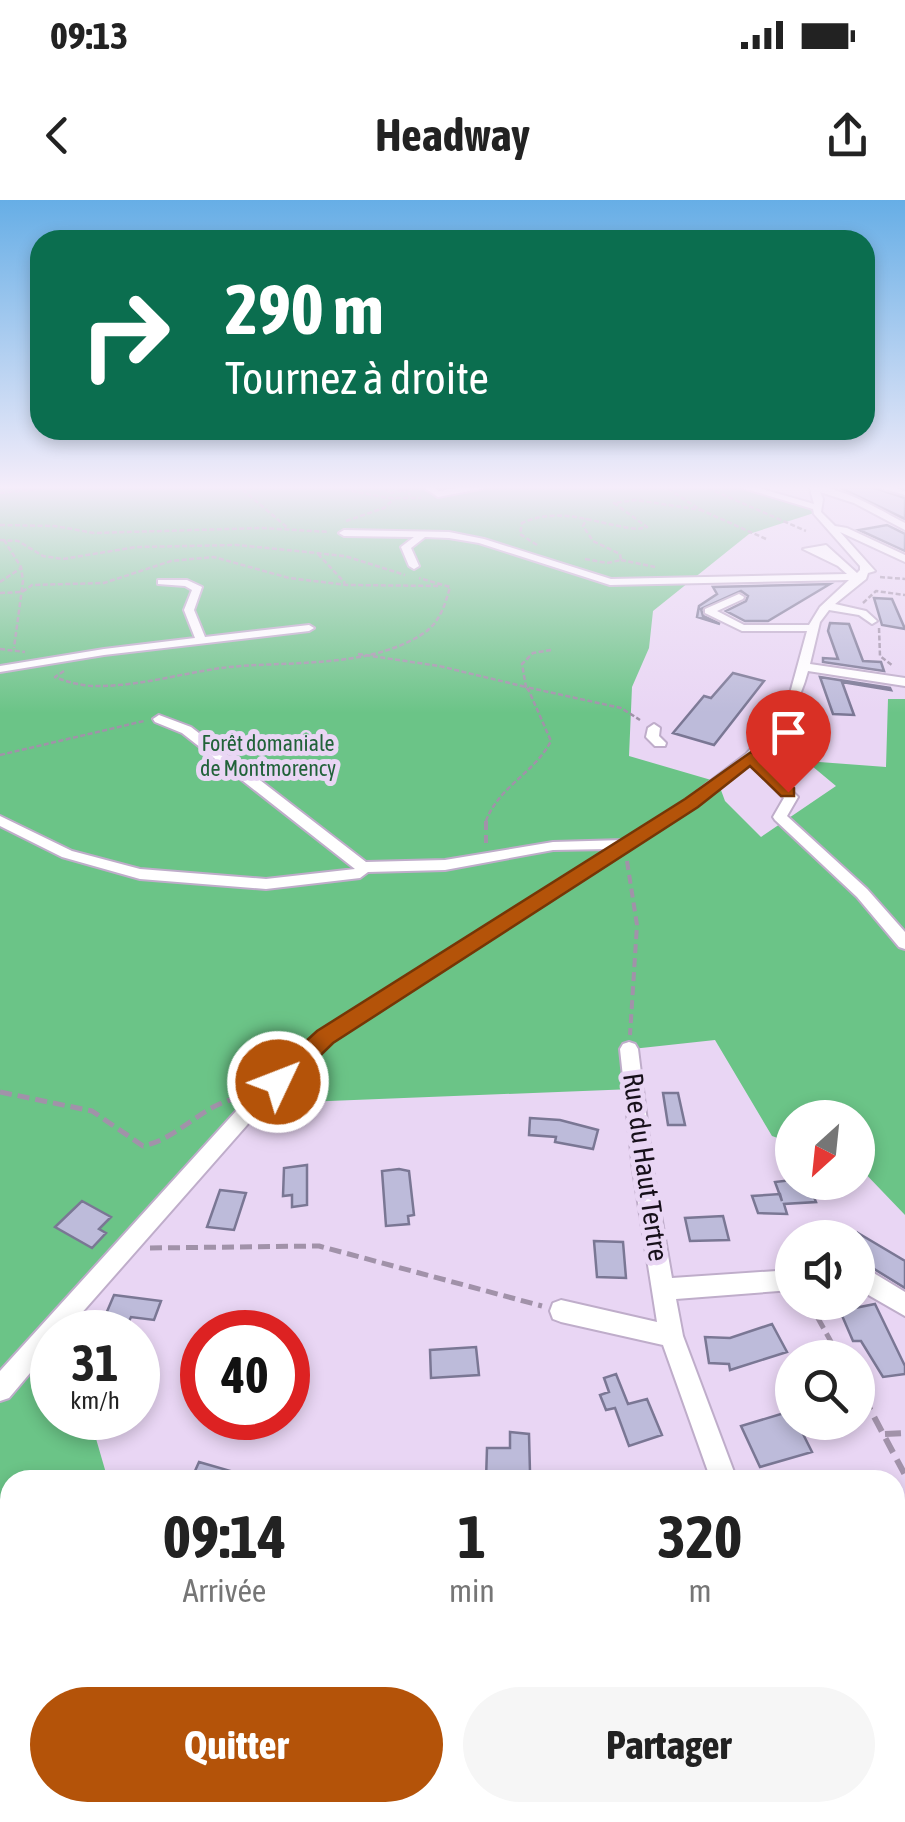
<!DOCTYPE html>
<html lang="fr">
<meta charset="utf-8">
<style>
body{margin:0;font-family:"Asap Condensed",sans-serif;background:#f6f6f6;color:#222;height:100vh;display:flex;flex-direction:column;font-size:38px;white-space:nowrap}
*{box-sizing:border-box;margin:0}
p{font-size:32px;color:#767676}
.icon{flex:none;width:55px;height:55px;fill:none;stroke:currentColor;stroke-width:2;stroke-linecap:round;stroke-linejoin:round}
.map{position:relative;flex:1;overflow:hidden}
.panel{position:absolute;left:0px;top:1270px;width:905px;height:352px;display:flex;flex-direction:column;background:#fff;border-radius:30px 30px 0 0;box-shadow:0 5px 15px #0003}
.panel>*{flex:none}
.guide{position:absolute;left:30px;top:30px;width:845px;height:210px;border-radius:30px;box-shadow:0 5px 15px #0003;background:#0b6e4f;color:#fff;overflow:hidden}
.needle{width:65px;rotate:207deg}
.buttons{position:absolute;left:775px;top:900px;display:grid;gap:20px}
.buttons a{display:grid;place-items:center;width:100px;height:100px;border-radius:50%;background:#fff;box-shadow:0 5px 15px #0003;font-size:50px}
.speed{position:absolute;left:30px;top:1110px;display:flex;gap:20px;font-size:50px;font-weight:700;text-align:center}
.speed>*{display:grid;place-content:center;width:130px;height:130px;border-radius:50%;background:#fff;box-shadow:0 5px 15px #0003;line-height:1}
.speed small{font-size:25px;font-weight:400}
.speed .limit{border:15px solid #d22;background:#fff;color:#111}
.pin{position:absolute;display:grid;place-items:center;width:85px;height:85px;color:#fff;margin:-102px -42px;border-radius:50% 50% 50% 0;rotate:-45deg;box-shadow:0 0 10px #0007}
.pin .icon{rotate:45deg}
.me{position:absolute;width:110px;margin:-55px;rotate:47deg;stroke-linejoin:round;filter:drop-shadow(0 0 8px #0008)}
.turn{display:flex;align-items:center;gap:35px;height:210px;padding:0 30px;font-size:45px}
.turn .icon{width:130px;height:130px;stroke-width:2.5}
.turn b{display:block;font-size:70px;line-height:85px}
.eta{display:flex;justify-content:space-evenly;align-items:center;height:170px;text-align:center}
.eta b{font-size:60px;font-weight:700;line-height:70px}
.button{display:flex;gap:20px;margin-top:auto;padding:20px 30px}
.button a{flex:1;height:115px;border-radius:60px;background:#b45309;color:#fff;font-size:40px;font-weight:700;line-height:115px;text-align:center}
.button a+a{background:#f6f6f6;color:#222}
.status{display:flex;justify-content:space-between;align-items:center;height:70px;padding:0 50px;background:#fff;direction:ltr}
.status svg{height:28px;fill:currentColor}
header{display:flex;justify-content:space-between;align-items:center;height:130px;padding:0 30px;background:#fff;font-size:45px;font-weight:700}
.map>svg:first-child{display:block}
.green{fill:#6bc487}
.building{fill:#bdbbda;stroke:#7a7794;stroke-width:2.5}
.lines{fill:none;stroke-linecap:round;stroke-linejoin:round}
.minor-casing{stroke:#bfadca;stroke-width:4}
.path-far3{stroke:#a192a9;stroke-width:2.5;stroke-dasharray:5 2.5;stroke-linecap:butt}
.path-far2{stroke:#a192a9;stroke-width:4;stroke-dasharray:9 5;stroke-linecap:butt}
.path-far1{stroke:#a192a9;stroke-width:5;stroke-dasharray:12 6;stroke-linecap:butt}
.path{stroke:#a192a9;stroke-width:6;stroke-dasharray:16 8;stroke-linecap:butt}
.minor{fill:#fff;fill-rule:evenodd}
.route{fill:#b45309;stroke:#753606;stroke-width:2.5}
.labels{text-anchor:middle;stroke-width:10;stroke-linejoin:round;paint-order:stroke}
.far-park-label{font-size:22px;fill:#216239;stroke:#e9d6f4}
.street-label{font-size:28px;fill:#17101a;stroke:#e9d6f4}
</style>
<div class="status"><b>09:13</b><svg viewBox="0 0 49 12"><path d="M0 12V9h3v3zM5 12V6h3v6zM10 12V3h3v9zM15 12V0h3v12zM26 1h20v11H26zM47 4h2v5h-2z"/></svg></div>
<header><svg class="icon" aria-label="back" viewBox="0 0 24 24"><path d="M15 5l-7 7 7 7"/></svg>Headway<svg class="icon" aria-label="share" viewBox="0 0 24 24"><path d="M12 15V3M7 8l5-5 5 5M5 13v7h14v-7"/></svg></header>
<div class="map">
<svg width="905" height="1622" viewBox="0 0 905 1622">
<rect width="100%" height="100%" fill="#e9d6f4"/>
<!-- green -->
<path class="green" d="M0,285H736L817,312L749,334L653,411L649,448L632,487L629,556L718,582L725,601L761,637L836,586L806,561L886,567L888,499H905V1015L858,966V918H792V943L772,936L715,840L632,849L633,889L254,904L64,1123L66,1132H52V1218H90L108,1280H10V1612L122,1613L125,1622H0V1189L94,1085L0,1180Z"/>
<!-- building -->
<path class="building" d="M835,285H866L905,298V319Z
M887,325L905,334V351L859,330Z
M830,384L768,421H745L726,411L746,401L748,396L741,391L701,409L703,416L720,424L697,417L699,406L717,394L713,387Z
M874,398L892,399L905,429L882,425Z
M830,423L849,424L863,461L881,462L884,471L823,462V458L838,459L828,431Z
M733,473L764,481L714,545L673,533L704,496L711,498Z
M820,477L890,488L891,490L842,482L854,515L833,514Z
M663,893H678L685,925H668Z
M530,918L560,920L598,930L593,949L555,942L556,937L529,935Z
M307,965V1005L292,1007V995L283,996L284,968Z
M399,969L409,971L414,1015L408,1016L409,1024L386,1026L382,971Z
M792,980L808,982L816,1002L784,1004L787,1014L758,1013L752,996L780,994L782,1001L775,982Z
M220,990L246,993L234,1030L207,1027Z
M82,1001L111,1017L99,1029L106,1033L92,1048L55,1027Z
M723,1016L729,1040L690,1041L685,1018Z
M858,1033L905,1061V1088L858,1059Z
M594,1041L623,1042L626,1078L597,1077Z
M114,1095L161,1101L154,1120L131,1117L124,1132L100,1128Z
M875,1104L905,1166V1174L883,1177L861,1141H853L840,1111Z
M772,1124L787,1152L730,1170L729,1164L709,1163L705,1137L730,1138Z
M476,1147L479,1175L431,1178L430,1150Z
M616,1174L628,1204L647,1199L662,1235L629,1246L615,1208L606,1210L600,1195L609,1192L604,1178Z
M791,1211L792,1222H797L812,1252L760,1267L741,1226Z
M510,1232L529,1234L530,1272H524V1280H486L487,1248H510Z
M199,1262L248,1276L247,1280H191Z"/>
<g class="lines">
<!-- minor casing -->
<g class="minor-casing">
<path id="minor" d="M420,285H430L439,291L477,285H500L438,297Z
M733,285H748L814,304L809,285C843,287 876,308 905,323V330L854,303L820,292L823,299L821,312L835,326L847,328L905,355V362L840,332L875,371L868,373L866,379L835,404L866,411L877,421L872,424L859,415L829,410L820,422L810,464L905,478V486L808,471C799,505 782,530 758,557L798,597L787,616L867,689L905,732V749L899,747L857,697L775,620L773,617L784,598L750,564L696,606L331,842L261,909L65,1132H52V1147L9,1198L0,1201V1171L247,899L319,832L609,649L553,650L445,670L368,672L360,678L266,689L140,679L62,657L0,626V616L72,651L140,669L266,679L355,669L182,533L155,522L153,519L159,515L191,527L366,662L445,660L553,642L624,640L686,600L746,554L771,527L789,497L807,431H742L705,413V409L739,394L744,397L743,399L717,411L744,425H809L820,407L849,380L610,385L479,343L449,338L425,337L411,348L419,366L414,369L409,366L401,347L414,337L344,336L339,333L344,330L449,332L484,339L611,379L847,374L838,366L803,349L826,345L857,373L860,370V366L814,314L813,309Z
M870,285H885L905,291V295Z
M158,380H187L202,387L194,410L205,437L309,425L314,428L309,431L104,455L0,472V466L104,449L195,438L184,410L192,390L185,386L158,384Z
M654,524L660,528L659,536L666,543L665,546H655L646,537L648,528Z
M629,842L635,844L638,849L653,970L672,1078L792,1070V1090L676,1099L683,1136L737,1280H711L663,1145L561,1122L553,1119L550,1111L553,1103L561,1100L657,1122L633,970L620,849L623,844Z
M858,1069L872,1072L905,1092V1116L858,1089Z
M905,1358V1386L895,1390V1362Z
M895,1583L905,1588V1622H890L885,1612H895Z"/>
</g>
<!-- path-far3 -->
<path class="path-far3" d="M237,285L289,329
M322,285L388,298H421
M379,285L389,292
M395,285L411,295
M530,285H565
M662,285L701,310L766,339
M701,285L806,331
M509,287L523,285
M0,293L72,285
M390,293L415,288
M346,321L384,308L394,299
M0,325L55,326L94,333L262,328L329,332
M0,340L18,341L43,356L63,359L136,347L237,345L345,356L405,375
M4,340L21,367L23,381L14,448
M537,345L520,334L522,323C562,305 597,325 638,329L647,327L614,303L636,300L701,310
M318,354L345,383
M585,359L607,363L621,360L620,354L593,341L583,326L587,318
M621,360L655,367
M880,377L905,379
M0,382L21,368
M0,393L22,392L32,385L104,383L171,361L214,357L289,378L347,385L441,386
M863,403L876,391L905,395
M879,428L880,456L893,466
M0,449L25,452
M551,450L533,453L522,464L526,487L621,508L640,520
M358,454L439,466L526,487L529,491L551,541C534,574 496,588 485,624
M64,471L55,477C67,482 79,485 92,486C136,487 179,474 221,468C285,460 368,470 424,433C440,422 445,405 450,387L419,378
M0,555L144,521"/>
<!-- path-far2 -->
<path class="path-far2" d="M486,621V643
M627,661L637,725L630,835"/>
<!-- path-far1 -->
<path class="path-far1" d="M0,892L92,911L143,946C180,938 201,905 238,898
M150,1048L319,1046L542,1106
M809,1102L840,1158
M858,1187L864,1198"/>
<!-- path -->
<path class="path" d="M863,1196L905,1275
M885,1234L905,1233"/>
<!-- minor -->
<use href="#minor" class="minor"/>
</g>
<!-- sky -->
<linearGradient id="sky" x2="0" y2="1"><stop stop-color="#66aee6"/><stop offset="0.56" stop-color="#f5edfa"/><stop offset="1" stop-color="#f5edfa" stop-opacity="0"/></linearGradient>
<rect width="905" height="513" fill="url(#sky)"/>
<!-- route -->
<path class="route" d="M751,552L794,588V596H781L750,566L698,607L333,843L287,888H269L266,882L269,875L317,831L685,599Z"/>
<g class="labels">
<!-- far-park labels -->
<g class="far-park-label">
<text x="268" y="551">Forêt domaniale<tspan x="268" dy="25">de Montmorency</tspan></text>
</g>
<!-- street labels -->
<g class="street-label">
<text transform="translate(646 967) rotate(82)" y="10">Rue du Haut Tertre</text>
</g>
</g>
</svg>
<div class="buttons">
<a><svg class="needle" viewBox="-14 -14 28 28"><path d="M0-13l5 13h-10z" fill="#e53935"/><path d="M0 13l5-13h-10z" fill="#767676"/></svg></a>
<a><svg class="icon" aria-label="sound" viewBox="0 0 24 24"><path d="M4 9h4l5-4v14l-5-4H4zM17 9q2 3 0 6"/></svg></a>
<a><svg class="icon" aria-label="search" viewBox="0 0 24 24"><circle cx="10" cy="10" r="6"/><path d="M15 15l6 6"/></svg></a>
</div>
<div class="speed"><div>31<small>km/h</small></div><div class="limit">40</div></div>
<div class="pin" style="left:788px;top:592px;background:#d93025"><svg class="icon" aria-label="arrive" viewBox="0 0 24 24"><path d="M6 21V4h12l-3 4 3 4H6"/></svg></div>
<svg class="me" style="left:278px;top:882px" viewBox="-20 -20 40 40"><circle r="17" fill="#b45309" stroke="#fff" stroke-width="3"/><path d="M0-11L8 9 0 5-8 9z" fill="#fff"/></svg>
<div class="guide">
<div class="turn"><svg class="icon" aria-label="right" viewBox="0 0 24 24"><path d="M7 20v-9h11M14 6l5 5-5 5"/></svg><div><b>290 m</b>Tournez à droite</div></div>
</div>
<section class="panel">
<div class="eta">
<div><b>09:14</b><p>Arrivée</p></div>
<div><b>1</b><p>min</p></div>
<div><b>320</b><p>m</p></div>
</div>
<div class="button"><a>Quitter</a><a>Partager</a></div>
</section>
</div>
